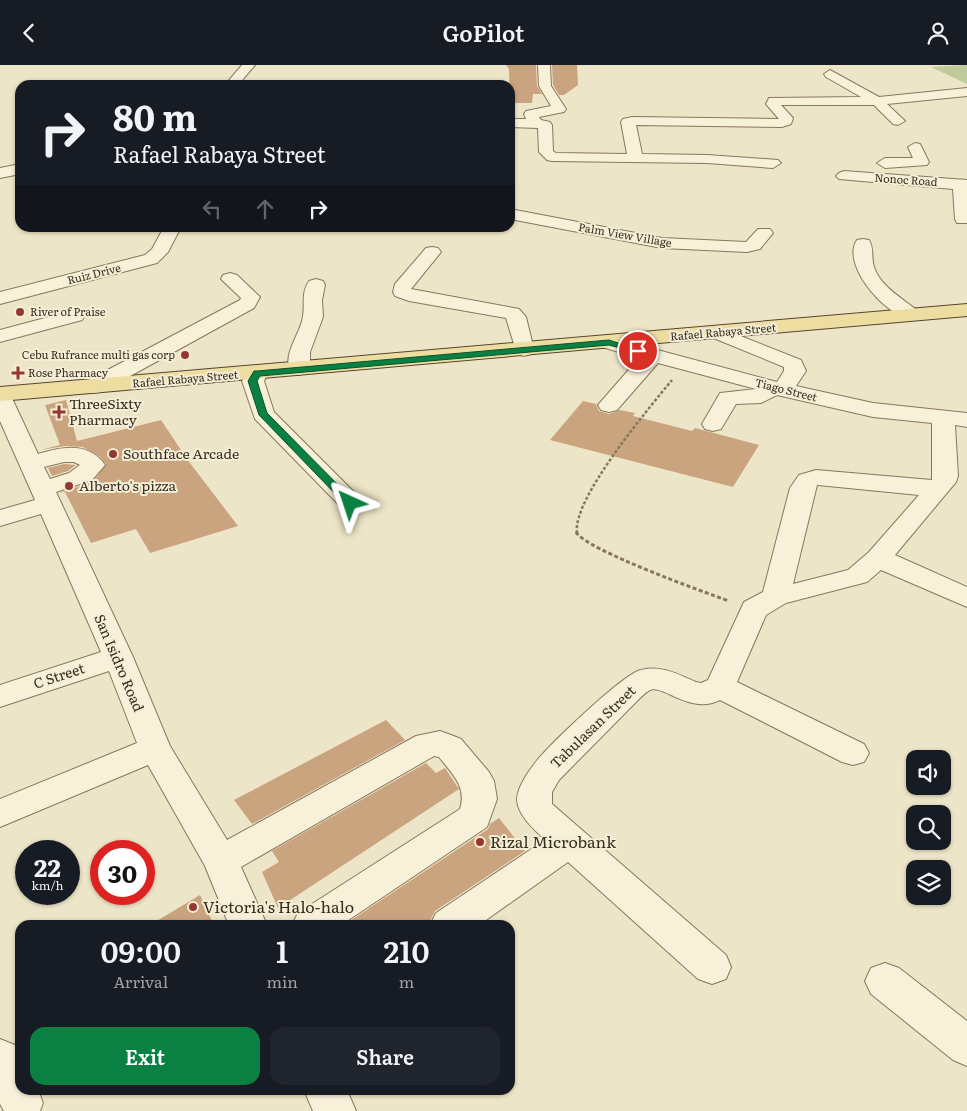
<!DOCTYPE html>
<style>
body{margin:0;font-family:Literata,serif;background:#20242c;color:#f1f3f6;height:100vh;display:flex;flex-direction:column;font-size:19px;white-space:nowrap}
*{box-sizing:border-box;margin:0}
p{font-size:16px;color:#9ea1a6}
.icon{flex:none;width:28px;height:28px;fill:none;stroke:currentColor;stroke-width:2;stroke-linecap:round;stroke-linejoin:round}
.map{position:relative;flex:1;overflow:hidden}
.details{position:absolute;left:15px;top:855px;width:500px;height:175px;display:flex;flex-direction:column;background:#171b24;border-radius:15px;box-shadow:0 1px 4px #0004}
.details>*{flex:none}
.top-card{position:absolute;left:15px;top:15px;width:500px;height:152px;border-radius:15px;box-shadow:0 1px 4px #0004;background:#171b24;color:#f1f3f6;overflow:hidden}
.fabs{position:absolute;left:906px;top:685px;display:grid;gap:10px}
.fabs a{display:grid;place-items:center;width:45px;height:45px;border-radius:10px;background:#171b24;box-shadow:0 1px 4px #0004;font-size:25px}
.speed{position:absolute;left:15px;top:775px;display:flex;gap:10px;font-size:25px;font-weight:700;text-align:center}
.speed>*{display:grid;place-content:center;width:65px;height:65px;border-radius:50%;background:#171b24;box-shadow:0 1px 4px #0004;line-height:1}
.speed small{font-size:12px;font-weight:400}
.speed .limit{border:8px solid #d22;background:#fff;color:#111}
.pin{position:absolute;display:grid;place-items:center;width:42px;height:42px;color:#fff;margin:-21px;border:2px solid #fff;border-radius:50%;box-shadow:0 1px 5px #0007}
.me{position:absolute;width:55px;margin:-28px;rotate:318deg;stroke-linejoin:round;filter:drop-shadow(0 0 4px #0008)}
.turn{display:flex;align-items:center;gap:18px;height:105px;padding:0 15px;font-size:22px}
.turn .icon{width:65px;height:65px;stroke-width:2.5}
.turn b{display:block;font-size:35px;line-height:42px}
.lanes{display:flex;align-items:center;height:48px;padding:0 15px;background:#0003;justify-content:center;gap:25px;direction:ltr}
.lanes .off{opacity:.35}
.eta{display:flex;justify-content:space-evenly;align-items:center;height:85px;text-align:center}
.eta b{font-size:30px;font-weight:600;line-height:35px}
.action{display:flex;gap:10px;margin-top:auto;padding:10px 15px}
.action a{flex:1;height:58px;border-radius:15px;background:#0b8043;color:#fff;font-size:20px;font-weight:600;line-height:58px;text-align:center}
.action a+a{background:#20242c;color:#f1f3f6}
header{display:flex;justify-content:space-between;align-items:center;height:65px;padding:0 15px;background:#171b24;font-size:22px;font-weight:600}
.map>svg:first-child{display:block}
.green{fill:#c1ca9b}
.building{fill:#c9a47e}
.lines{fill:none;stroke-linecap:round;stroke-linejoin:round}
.minor-casing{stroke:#88775d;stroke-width:2}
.major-casing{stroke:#564531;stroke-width:2}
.path-far1{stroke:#88775d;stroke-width:2.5;stroke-dasharray:3 2;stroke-linecap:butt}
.path{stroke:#88775d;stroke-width:3;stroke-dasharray:4 2.5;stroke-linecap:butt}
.minor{fill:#f8f1da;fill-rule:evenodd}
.major{fill:#eedda1;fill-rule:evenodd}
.route{fill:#0b8043;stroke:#07532c}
.poi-dot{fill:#94382f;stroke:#f4eed6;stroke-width:2}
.labels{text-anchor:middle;stroke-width:4;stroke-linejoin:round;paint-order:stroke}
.far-street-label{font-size:11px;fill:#382e20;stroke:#f4eed6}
.far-poi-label{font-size:11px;fill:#382e20;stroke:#f4eed6;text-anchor:start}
.poi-label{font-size:14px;fill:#382e20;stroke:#f4eed6;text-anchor:start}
.street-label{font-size:14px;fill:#382e20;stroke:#f4eed6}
.near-poi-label{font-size:16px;fill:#382e20;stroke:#f4eed6;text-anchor:start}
</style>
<header><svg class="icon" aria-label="back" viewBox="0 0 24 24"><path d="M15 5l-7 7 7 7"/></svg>GoPilot<svg class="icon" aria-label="person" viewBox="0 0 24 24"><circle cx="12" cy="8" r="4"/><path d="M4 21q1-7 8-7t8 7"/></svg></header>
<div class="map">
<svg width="967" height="1046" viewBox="0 0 967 1046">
<rect width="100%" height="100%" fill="#ede5c7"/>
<!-- green -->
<path class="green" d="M967,0V19L931,2Z"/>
<!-- building -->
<path class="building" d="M506,0H536L537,21L542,29H533L532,38H510L509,4Z
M552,0H577L578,20L564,30H559L553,20Z
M66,335L77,376L161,355L187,394L238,461L150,488L136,464L91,478L65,427L59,428L93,417L106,399L99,391L83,382L65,381L40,385L60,380L45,340Z
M583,336L596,339L599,346L609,349L620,345L635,348L633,351L692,366L695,363L759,380L733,422L550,375Z
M64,399L76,400L68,406L52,411L48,403Z
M386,655L405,675L252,759L234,735Z
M426,698L436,708L445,703L459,724L278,843L262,807L279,797L272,786Z
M499,753L525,786L435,846L428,859L344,860L488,764L490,759Z
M200,830L214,860H150Z"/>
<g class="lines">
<!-- minor casing -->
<g class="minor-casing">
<path id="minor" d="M242,0H255L238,20H225Z
M538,0H550L551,21L566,44L564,47L539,52L541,55L550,57L552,60L553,86L556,88L627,89L621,57L623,54L632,52L779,54L766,39L769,33L861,32L826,12L824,9L830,5L879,32L967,23V31L887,39L905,56L898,60L893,59L874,40H781L793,53L791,59L782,62L636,60L642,89L707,90L778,95L781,98L773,103L707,98L552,96L547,95L539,87L538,63L510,62V54H526L524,49L526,46L551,41L539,21Z
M915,78L920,79L929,97L927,100L885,103L877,98L885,93H913L908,82Z
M20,99V109L0,113V103Z
M844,106L967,115V158H957L955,154L953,124L839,114L836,111L839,108Z
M510,144L662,173L746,177L758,164H770L773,168L760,184L747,187L662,183L510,154Z
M164,162H181L168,187L157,198L0,239V227L145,190L152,184Z
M863,174L869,175C874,182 871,193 874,202C880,221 903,234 918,246L921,250L918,254C893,260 839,201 857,175Z
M432,182L438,183L441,187L411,224L519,244L526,252L534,285L531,289L524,291L517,289L506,253L409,236L395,231L393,227L395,219L426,183Z
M230,208L237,210L260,232L254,243L101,327L93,328L85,327L82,322L85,317L240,235L241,233L221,214L223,210Z
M316,214L323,216L325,220L322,235L323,252L310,287V304L306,308L299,310L292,308C280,291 301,269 303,251C305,238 301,228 309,216Z
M75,245L82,247L85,251L82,255L0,277V265Z
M718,262L801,295L806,306L796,321L873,338L967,348V362L955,360L958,411L956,417L895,490L967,522V542L881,505L867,517L786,538L766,550L737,617L864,679L869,688L864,697L853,700L842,697L720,635C690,650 663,619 650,625C646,627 641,632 638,635L559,715L552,727V739L726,890L731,902L726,914L712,919L698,914L568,797L479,860H430L436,848L545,775C535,765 518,751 517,735C517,723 528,707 535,698C548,681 624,608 641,605C662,600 677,609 696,617L701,618L708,615L744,537L763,527L790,423L799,410L816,405L932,415V358L873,352L777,330L761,338L736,339L721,364L713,366L705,364L702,359L720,328L756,324L658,298L617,345L609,347L601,345L598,340L639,293L602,282L599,278L602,274L609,272L777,317L784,306V302L711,272L708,268L711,264ZM817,420H818L919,430L869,487L848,505L793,519Z
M257,302L264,304L268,308L264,316L274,347L359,432L362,437L359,442L350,444L341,442L255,354L242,316L250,304Z
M0,324L8,326L11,331L38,389C62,382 88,376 105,400L92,415L56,427L133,592L170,681L227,775L416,671L440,666L451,670L461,674L489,707L494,716L497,734L487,762L341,860H292L298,848L460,744C467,721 452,709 439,692L434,691L241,802L267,860H229L205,801L148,700L0,762V734L137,678L109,606L0,642V620L101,587L41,449L0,461V445L35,435L0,356ZM64,397H74L80,400L69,408L50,414L44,402Z
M885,898L899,903L967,956V1001L953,995L871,929L865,916L871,903Z
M0,974L15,980L20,990V1025H38L43,1038L40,1046H4L0,1039Z
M304,1025H347L356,1046H313Z"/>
</g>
<!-- major casing -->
<g class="major-casing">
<path id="major" d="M967,239V251L0,336V322Z"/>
</g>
<!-- path-far1 -->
<path class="path-far1" d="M577,468C572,434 649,343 672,315"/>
<!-- path -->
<path class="path" d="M576,467C586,485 704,527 729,536"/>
<!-- minor -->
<use href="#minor" class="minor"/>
<!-- major -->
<use href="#major" class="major"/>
</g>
<!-- route -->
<path class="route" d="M609,275L642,286L638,288L609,280L260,311L257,316L267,348L353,435V440H346L259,350L248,316L254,306H257Z"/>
<!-- markers -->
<g class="poi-dot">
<circle cx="20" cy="247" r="5"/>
<circle cx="185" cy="290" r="5"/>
<path d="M15.5 300.5h5v5h5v5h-5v5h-5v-5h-5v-5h5z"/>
<path d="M56.5 339.5h5v5h5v5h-5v5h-5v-5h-5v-5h5z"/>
<circle cx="113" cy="389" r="5"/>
<circle cx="69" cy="421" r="5"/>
<circle cx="480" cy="777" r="5"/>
<circle cx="193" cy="842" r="5"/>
</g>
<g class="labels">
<!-- far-street labels -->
<g class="far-street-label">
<text transform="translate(906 115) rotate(4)" y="4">Nonoc Road</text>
<text transform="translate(625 170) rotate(10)" y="4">Palm View Village</text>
<text transform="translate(94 209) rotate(-14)" y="4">Ruiz Drive</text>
<text transform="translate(723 267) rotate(-5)" y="4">Rafael Rabaya Street</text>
<text transform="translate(185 314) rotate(-5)" y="4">Rafael Rabaya Street</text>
<text transform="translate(786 325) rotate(14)" y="4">Tiago Street</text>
</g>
<!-- far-poi labels -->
<g class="far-poi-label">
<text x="30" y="251">River of Praise</text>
<text x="175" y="294" text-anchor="end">Cebu Rufrance multi gas corp</text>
<text x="28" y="312">Rose Pharmacy</text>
</g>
<!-- poi labels -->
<g class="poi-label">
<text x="69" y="344">ThreeSixty<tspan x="69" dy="16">Pharmacy</tspan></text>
<text x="123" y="394">Southface Arcade</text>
<text x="79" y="426">Alberto's pizza</text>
</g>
<!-- street labels -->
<g class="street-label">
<text transform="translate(119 598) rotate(67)" y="5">San Isidro Road</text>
<text transform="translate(59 611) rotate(-18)" y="5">C Street</text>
<text transform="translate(593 662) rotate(-44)" y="5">Tabulasan Street</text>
</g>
<!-- near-poi labels -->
<g class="near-poi-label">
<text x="490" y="783">Rizal Microbank</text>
<text x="203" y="848">Victoria's Halo-halo</text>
</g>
</g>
</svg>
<div class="fabs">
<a><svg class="icon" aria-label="sound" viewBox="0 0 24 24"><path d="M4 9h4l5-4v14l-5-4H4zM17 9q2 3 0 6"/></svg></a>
<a><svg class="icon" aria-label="search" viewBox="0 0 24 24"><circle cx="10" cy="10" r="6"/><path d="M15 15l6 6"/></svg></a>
<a><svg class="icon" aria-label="layers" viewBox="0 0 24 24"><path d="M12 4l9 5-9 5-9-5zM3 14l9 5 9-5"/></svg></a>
</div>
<div class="speed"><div>22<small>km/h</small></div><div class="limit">30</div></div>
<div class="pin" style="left:638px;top:286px;background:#d93025"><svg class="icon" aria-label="arrive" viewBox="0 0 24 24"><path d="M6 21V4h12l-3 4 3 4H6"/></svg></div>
<svg class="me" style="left:350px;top:438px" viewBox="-20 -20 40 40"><path d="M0-17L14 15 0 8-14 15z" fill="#0b8043" stroke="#fff" stroke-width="4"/></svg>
<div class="top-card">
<div class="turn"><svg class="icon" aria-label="right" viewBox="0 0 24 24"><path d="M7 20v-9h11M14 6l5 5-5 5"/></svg><div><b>80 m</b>Rafael Rabaya Street</div></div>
<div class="lanes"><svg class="icon off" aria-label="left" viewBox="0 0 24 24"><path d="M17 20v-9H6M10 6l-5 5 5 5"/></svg><svg class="icon off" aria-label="ahead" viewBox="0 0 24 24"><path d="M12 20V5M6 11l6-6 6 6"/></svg><svg class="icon" aria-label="right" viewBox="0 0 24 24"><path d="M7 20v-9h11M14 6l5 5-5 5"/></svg></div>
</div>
<section class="details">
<div class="eta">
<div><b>09:00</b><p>Arrival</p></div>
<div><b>1</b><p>min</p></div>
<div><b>210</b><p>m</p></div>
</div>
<div class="action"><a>Exit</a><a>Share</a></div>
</section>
</div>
